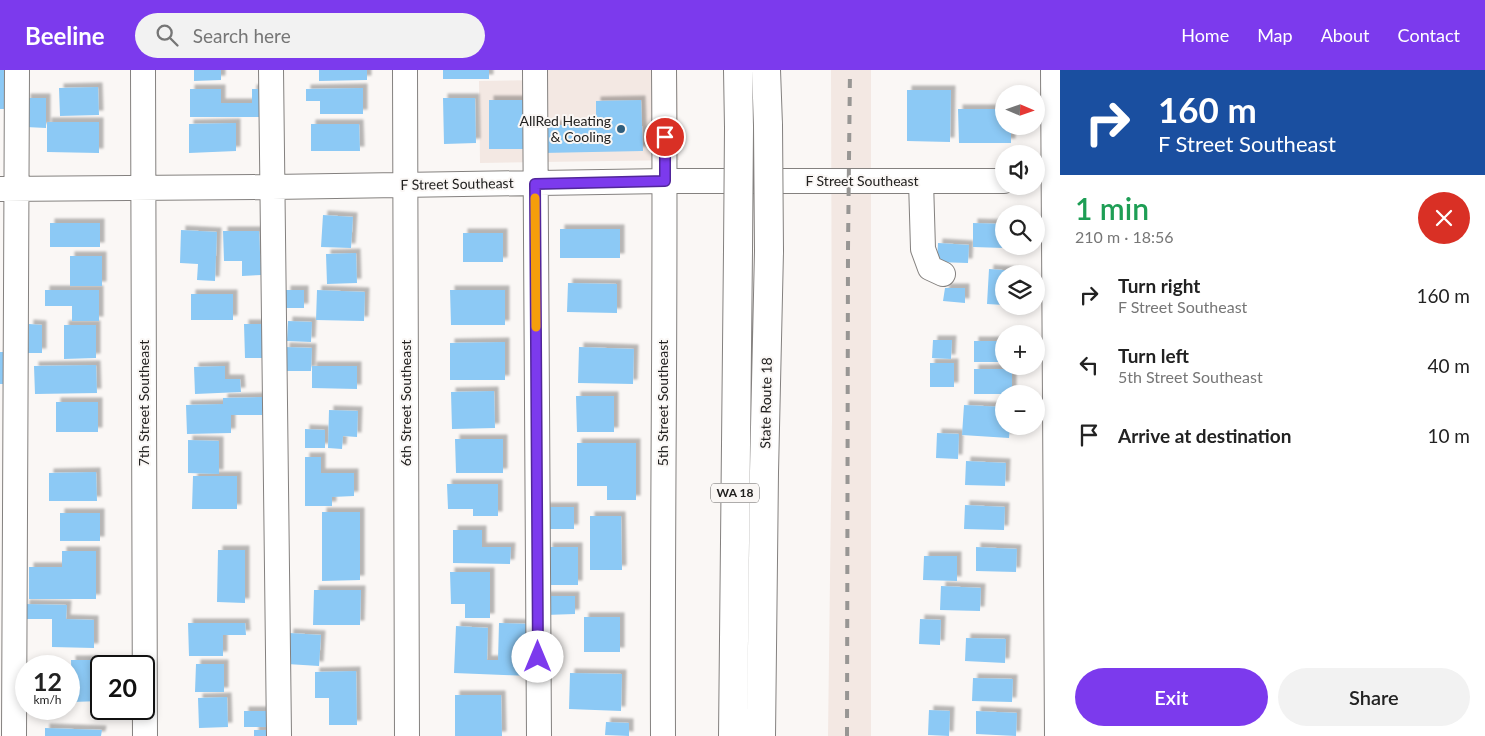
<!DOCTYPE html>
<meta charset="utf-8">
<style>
body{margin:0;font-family:Lato,sans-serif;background:#f2f2f2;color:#222;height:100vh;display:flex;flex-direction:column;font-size:19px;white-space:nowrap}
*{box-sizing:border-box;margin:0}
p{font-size:16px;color:#767676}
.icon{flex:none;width:28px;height:28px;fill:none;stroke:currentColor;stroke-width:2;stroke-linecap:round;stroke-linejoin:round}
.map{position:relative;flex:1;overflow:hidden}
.side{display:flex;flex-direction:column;background:#fff;width:425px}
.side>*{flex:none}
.hud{background:#1a4fa0;color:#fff;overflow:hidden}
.needle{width:32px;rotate:92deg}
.controls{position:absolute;left:995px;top:15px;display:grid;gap:10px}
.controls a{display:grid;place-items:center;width:50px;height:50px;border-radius:50%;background:#fff;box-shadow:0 2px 8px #0003;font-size:25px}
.speed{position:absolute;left:15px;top:585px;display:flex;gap:10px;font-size:25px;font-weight:700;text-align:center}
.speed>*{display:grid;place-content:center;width:65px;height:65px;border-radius:50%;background:#fff;box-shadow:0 2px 8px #0003;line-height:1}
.speed small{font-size:12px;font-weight:400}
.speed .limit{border:2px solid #111;border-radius:8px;background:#fff;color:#111}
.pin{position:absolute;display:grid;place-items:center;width:42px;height:42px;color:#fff;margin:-21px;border:2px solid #fff;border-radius:50%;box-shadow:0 1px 5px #0007}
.me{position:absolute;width:55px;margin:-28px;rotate:0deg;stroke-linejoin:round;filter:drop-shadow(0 0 4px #0008)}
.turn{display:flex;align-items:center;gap:18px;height:105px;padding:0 15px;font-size:22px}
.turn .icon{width:65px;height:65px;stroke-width:2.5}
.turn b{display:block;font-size:35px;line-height:42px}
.round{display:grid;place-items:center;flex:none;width:52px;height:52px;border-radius:26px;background:#f2f2f2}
.head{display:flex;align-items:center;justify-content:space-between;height:85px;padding:0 15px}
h1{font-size:30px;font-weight:600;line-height:38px;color:#1e9e55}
.action{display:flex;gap:10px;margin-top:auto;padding:10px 15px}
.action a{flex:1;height:58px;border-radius:30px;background:#7c3aed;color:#fff;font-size:20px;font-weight:600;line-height:58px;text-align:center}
.action a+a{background:#f2f2f2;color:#222}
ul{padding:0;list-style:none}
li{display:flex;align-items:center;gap:15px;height:70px;padding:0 15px}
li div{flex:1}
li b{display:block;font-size:19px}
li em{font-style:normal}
header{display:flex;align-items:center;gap:30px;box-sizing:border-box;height:70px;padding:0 25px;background:#7c3aed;color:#fff}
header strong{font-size:24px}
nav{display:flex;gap:28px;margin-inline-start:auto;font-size:18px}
.search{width:350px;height:45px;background:#f2f2f2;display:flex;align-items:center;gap:12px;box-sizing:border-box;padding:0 18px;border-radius:28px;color:#767676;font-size:19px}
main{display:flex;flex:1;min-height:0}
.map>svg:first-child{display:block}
.built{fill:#f3e8e3}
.building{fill:#8cc9f5;filter:url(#shadow)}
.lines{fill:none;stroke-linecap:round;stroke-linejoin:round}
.minor-casing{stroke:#84817f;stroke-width:26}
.highway-casing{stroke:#84817f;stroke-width:30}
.minor{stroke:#fff;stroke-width:24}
.highway{stroke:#fff;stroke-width:28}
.rail{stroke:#989694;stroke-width:4;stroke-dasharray:9 9;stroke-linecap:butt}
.highway-bridge-casing{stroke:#84817f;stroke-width:30;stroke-linecap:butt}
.highway-bridge{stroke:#fff;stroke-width:28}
.route-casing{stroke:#51269a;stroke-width:12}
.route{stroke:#7c3aed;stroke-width:9}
.slow{stroke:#f59e0b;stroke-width:9}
.poi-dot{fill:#2f5e7d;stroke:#faf7f5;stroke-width:2}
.labels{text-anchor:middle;stroke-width:4;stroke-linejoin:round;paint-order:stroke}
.shield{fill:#faf7f5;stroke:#636160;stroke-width:1}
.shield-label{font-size:12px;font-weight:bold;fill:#222120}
.poi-label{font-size:14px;fill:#222120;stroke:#faf7f5;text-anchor:end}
.street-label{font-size:14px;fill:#222120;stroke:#faf7f5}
</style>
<header>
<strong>Beeline</strong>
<div class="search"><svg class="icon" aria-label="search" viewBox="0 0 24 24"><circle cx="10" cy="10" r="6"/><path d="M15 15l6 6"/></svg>Search here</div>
<nav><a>Home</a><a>Map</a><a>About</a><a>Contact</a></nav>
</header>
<main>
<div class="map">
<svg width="1060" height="666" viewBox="0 0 1060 666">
<defs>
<filter id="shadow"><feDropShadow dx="4.5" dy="-4.5" stdDeviation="1" flood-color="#0004"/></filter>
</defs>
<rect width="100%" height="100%" fill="#faf7f5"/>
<!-- built -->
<path class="built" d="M544,0H677L679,90L480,93L479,11L544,10Z
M831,0H871V666H828L832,350Z"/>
<!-- building -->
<path class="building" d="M0,0H8L7,39H0Z
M194,0H221V10L194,11Z
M319,0H367V10L319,11Z
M443,0H489V9H443Z
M98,17L99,45L60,46L59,18Z
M363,18V44H320V31H306V19Z
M190,19H221V33H252V19H267V47H190Z
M907,20H951L950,72L907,71Z
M26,28H46V58L26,57Z
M443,28H475L476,73L444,74Z
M489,30H525V79H489Z
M641,30L643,81L542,83L541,55H596V31Z
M958,39H1004V56H1011V73H959Z
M47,52H99V83L47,82Z
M236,53V81L189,83V54Z
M311,54H359L360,81H311Z
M323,145L353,147L351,178L321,177Z
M50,153H100V177H50Z
M973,153L1004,154V178L973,177Z
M560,159H620V188H560Z
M181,160L217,162L215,211L197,210L198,194L180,193Z
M223,161H259L261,205L242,206V191H224Z
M463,163H503V192H463Z
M938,173L969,175L968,193L937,192Z
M356,183L357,213L327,214L326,184Z
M70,186H102V216H70Z
M989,199L1016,201V204H1004V235L987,234Z
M568,213L617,214V243L567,242Z
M945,218H965V233L943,231Z
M45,220H99V251H72V236H45Z
M286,220H304V238H286Z
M317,220L365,222L364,251L316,250Z
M450,220H505V255H451Z
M191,224H233V250H191Z
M288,251L312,252L311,272L287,271Z
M29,254L42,255V283H28Z
M244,254H268V288H245Z
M64,255H96V288L64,289Z
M933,270H952L951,289L932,288Z
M974,271H1004V292H974Z
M505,272V310H450V273Z
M285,277L312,278L311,301H284Z
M579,277L634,279L633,314L578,313Z
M0,282H3V314H0Z
M930,293H954V317H930Z
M96,295L97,323L35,324L34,296Z
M225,296V309H240L241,322L195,324L194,297Z
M312,296H357V319L312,318Z
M974,299H1012V324H974Z
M494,321L495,358L452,359L451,322Z
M576,326H614V362H577Z
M262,327V345H231V363L187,364L186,335L223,334V328Z
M56,332H98V362H56Z
M964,335L1004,337V356H1010L1009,368L962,365Z
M329,340L358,341L357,367L343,366L342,379L328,378Z
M305,359L325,360V378H305Z
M937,363L959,364L958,389L936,388Z
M455,369H503V403H456Z
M188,370L219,371V404L188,403Z
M577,373H636V430H607V416H577Z
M305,387H321V403H354V426L332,427V436H305Z
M966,391L1006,393L1005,416L965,415Z
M96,402L97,431H49V403Z
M193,406H237V439H192Z
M447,414H498V446H473V439H448Z
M965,435L1005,437L1004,460L964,459Z
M545,437H574V459H545Z
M322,442H360V510L322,511Z
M60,443H100V471H60Z
M590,446H621L622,500H590Z
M453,460H482V477H511L510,494L453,493Z
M548,477H578V515H548Z
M976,477L1017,479L1016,502L976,501Z
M218,480H245V533L217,532Z
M62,481H96V529H29V497H62Z
M924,486H957V511L923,510Z
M450,502H490V548H465V534H451Z
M941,516L981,518L980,541L940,540Z
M314,520H361L360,555H313Z
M545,526H575V544L545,545Z
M25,534L67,535L66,549L94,550V578L52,577V549H24Z
M584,547H620V582H584Z
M920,549L941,550L940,575L919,574Z
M188,553H245L246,565H223V586H189Z
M499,553L531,554L530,606L454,603L456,556L488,558L487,590H498Z
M289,563L321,565L319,596L287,594Z
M966,568L1006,569L1005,593L965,591Z
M71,590H94V601H100L101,631L72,632Z
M196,594H224V622H195Z
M356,601L357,655H329V628H315V602Z
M570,603L622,604L621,641L569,639Z
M973,608L1013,609L1012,632L972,631Z
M455,625H501L502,666H455Z
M227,627L228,657L199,658L198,628Z
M929,640L950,641L949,666L928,665Z
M244,641H271L270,657H244Z
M976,641L1017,643L1016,666L976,664Z
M606,652L629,653V666L605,665Z
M45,658L102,660L101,666H45Z
M254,660H271V666H254Z"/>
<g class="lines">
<!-- minor casing -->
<g class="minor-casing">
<path id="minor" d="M143,0L145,666
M271,0L279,666
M405,0L407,666
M535,0L539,666
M1053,0L1057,666
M921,111L923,179L930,198L943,204
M0,119L272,117L665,111H1004
M14,666L17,0
M663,666C662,444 666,222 664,0"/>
</g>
<!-- highway casing -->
<g class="highway-casing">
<path id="highway" d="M738,0L739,58
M766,0L768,55
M733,666L738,180
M761,666L764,402L769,181"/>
</g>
<!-- minor -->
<use href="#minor" class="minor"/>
<!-- highway -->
<use href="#highway" class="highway"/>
<!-- rail -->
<path class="rail" d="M847,666L848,178L850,0"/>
<!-- highway-bridge casing -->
<g class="highway-bridge-casing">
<path id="highway-bridge" d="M768,55L769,181
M738,180L739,58"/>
</g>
<!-- highway-bridge -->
<use href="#highway-bridge" class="highway-bridge"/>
</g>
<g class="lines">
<!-- route casing -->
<g class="route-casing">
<path id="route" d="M538,587L535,114L665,111V67"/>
</g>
<!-- route -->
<use href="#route" class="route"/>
<!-- slow -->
<path class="slow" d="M535,128L536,257"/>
</g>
<!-- markers -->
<circle class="poi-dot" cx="621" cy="59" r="5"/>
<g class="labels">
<!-- shield labels -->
<rect class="shield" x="711" y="413.5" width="48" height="19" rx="4"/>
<g class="shield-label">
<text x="735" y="427">WA 18</text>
</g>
<!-- poi labels -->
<g class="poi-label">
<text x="611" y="56">AllRed Heating<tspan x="611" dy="16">&amp; Cooling</tspan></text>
</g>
<!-- street labels -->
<g class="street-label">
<text x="862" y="116">F Street Southeast</text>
<text transform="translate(457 114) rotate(-1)" y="5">F Street Southeast</text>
<text transform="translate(144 333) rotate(-90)" y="5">7th Street Southeast</text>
<text transform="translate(406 333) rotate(-90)" y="5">6th Street Southeast</text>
<text transform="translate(663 333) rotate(-90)" y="5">5th Street Southeast</text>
<text transform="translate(766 333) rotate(-89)" y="5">State Route 18</text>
</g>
</g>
</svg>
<div class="controls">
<a><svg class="needle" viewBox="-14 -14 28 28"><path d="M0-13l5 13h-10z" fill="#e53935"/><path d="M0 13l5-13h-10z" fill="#767676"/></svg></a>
<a><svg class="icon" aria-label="sound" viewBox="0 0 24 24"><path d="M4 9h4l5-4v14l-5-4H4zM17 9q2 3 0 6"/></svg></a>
<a><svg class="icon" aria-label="search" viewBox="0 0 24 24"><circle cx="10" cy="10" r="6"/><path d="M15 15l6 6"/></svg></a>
<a><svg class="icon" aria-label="layers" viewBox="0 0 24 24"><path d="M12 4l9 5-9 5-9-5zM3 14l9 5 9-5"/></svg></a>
<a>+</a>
<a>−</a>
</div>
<div class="speed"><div>12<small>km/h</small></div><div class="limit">20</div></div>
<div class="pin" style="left:665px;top:67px;background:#d93025"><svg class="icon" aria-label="arrive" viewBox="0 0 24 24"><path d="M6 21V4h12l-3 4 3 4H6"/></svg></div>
<svg class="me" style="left:538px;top:587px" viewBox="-20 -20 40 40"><circle r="19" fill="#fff"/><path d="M0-13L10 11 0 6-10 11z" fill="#7c3aed"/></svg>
</div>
<section class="side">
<div class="hud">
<div class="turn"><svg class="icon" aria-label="right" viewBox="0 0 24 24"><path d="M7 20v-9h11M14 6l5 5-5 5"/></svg><div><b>160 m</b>F Street Southeast</div></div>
</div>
<div class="head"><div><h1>1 min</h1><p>210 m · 18:56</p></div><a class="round" style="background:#d93025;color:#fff"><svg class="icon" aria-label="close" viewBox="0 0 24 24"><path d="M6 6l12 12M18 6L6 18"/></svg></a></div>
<ul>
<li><svg class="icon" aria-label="right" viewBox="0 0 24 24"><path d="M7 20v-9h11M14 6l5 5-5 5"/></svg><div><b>Turn right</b><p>F Street Southeast</p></div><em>160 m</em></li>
<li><svg class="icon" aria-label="left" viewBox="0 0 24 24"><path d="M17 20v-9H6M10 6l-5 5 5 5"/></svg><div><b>Turn left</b><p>5th Street Southeast</p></div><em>40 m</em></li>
<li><svg class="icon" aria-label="arrive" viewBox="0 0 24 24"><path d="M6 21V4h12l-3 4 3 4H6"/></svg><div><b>Arrive at destination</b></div><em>10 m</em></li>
</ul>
<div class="action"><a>Exit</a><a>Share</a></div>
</section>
</main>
